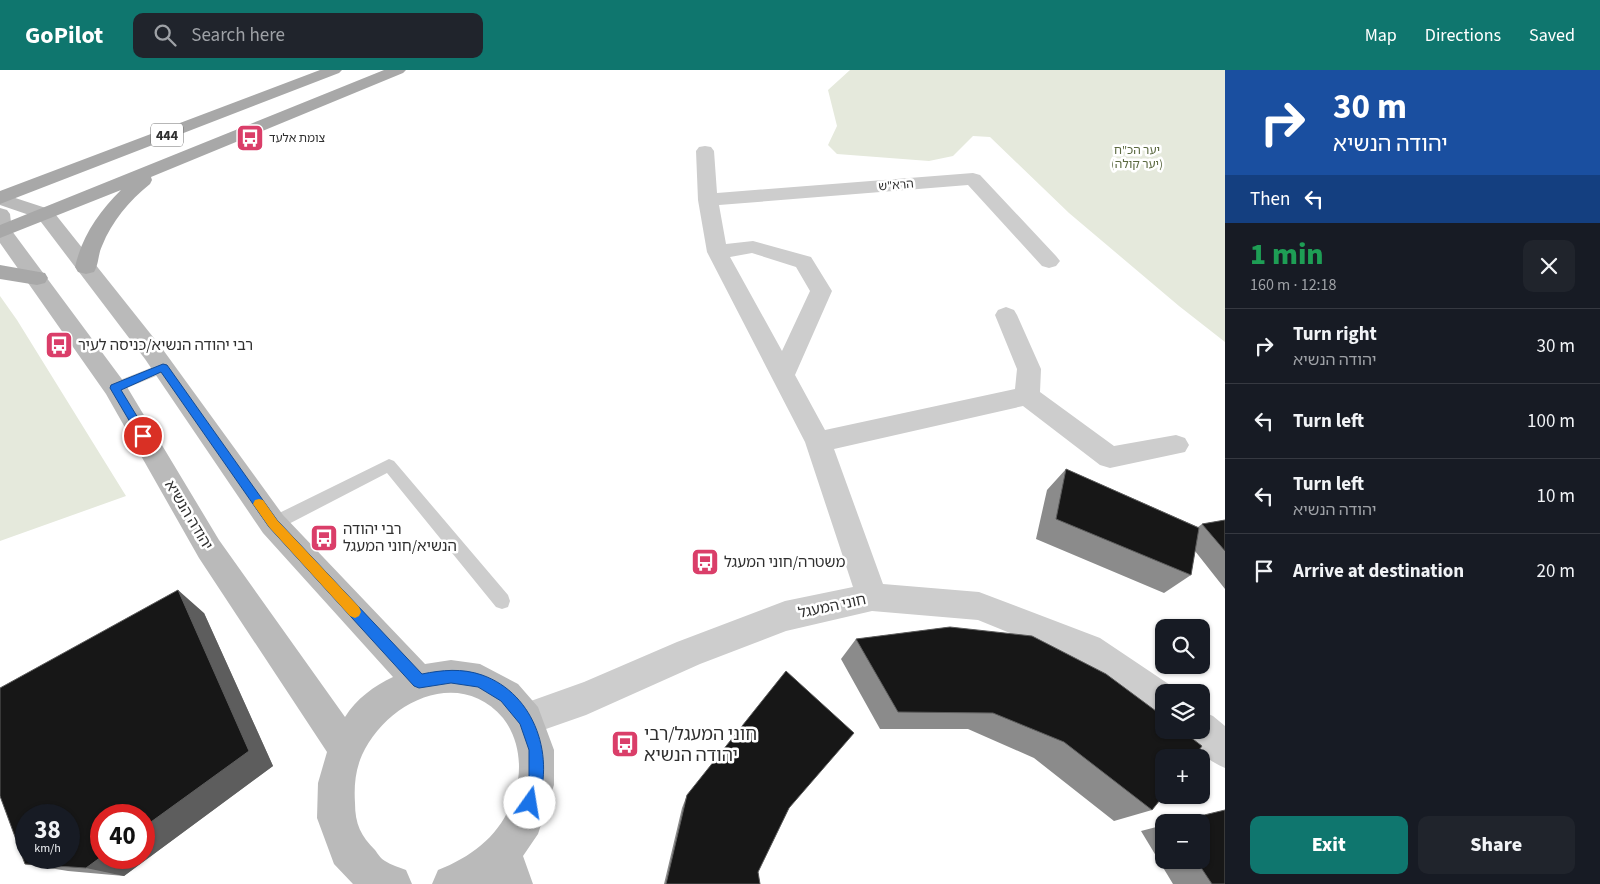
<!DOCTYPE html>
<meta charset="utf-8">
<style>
body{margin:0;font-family:"Source Sans 3","Noto Sans Hebrew",sans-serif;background:#20242c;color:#f1f3f6;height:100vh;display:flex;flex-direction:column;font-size:19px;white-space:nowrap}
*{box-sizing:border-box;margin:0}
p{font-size:16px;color:#9ea1a6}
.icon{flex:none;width:28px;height:28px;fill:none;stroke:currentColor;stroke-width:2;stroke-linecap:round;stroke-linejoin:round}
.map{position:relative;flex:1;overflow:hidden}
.sheet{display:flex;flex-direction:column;background:#171b24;width:375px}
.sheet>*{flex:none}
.banner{background:#1a4fa0;color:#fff;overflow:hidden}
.tools{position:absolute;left:1155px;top:549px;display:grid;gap:10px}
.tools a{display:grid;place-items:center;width:55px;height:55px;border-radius:10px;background:#171b24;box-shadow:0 1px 4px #0004;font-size:25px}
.speed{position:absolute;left:15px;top:734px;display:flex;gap:10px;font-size:25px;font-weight:700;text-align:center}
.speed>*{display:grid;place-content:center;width:65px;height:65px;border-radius:50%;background:#171b24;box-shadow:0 1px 4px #0004;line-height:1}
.speed small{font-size:12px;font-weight:400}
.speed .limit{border:8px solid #d22;background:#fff;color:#111}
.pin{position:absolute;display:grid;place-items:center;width:42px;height:42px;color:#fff;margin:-21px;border:2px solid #fff;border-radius:50%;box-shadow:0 1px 5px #0007}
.me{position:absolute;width:55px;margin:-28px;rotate:13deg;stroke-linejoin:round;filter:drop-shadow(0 0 4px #0008)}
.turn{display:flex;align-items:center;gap:18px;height:105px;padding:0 25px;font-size:22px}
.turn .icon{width:65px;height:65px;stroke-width:2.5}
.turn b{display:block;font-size:35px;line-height:42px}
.then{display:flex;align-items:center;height:48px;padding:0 25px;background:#0003;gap:10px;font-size:19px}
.round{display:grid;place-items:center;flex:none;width:52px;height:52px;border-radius:10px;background:#20242c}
.summary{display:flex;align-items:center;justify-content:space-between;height:85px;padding:0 25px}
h1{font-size:30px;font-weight:800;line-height:38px;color:#1e9e55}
.primary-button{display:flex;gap:10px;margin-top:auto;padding:10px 25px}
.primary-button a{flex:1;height:58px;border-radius:10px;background:#0f766e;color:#fff;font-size:20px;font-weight:800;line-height:58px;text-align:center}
.primary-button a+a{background:#20242c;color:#f1f3f6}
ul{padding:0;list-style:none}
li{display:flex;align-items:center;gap:15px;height:75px;padding:0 25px;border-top:1px solid #363941}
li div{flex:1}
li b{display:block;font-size:19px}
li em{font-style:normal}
header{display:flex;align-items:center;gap:30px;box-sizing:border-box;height:70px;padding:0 25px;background:#0f766e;color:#fff}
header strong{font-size:24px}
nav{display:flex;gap:28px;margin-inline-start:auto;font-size:18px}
.search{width:350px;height:45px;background:#20242c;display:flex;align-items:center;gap:12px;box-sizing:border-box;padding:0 18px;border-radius:10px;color:#9ea1a6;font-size:19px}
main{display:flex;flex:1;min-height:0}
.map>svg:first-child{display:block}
.green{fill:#e5e9dc}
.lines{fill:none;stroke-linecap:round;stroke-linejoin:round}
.lane{fill:#cdcdcd;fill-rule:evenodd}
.street{fill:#cdcdcd;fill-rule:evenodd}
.secondary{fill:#bababa;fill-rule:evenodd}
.primary{fill:#a8a8a8;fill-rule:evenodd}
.wall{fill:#8b8b8b}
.shaded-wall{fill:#5d5d5d}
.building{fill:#171717;stroke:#5d5d5d;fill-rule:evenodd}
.route{fill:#1a73e8;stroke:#114b97}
.slow{fill:#f59e0b}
.labels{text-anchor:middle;stroke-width:5;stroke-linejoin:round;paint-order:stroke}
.far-poi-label{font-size:12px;fill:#303030;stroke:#fff;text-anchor:start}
.far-park-label{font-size:12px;fill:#5b6940;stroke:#fff}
.far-street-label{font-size:12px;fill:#303030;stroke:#fff}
.shield{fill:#fff;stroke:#6e6e6e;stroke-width:1}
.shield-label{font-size:14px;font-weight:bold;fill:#303030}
.poi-label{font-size:15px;fill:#303030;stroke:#fff;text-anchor:start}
.street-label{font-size:15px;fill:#303030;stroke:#fff}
.near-poi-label{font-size:18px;fill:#303030;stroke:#fff;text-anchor:start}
</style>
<header>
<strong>GoPilot</strong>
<div class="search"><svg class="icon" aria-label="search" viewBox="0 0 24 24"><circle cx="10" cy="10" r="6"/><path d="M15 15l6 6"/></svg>Search here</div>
<nav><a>Map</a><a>Directions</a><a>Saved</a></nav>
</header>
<main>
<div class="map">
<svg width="1225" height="814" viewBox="0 0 1225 814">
<rect width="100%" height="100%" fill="#fff"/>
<!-- green -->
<path class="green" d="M850,0H1225V272L1179,236L1069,143L990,67L973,66L953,86L929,91L837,84L828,75L837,56L828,20Z
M0,226L17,250L126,426L0,471Z"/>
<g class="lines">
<!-- lane -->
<path class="lane" d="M163,293L168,295L170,298L168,301L115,323L110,322L108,318L110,314Z
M389,389L394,391L508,525L510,531L508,537L502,539L496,537L387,403L279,459L273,461L267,459L265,454L267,449Z"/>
<!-- street -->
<path class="street" d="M705,76L711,77L714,81L717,123L973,103L980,105L1056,186L1060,191L1056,196L1049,198L1042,196L968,115L719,135L726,174L753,171L811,187L832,221L795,305L825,360L1015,319L1017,299L995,245L998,240L1006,237L1014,240L1017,245L1041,299L1040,322L1114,376L1176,365L1185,368L1189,375L1185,382L1110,398L1100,395L1023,336L834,379L883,514L979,522L1100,568L1176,619L1178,622H1164V648L1152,643L1076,590L978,550L872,541L786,561L700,594L586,645L526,666L514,661L509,649L514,637L584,612L677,572L785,531L853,517L805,372L707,182L698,130L696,81L699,77ZM752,183L796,197L810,221L782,281L730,187Z
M1201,641L1213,646L1225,656V698C1208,691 1192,677 1184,660H1201Z"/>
<!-- secondary -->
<path class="secondary" d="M0,123L52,140L161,277L283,445L425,594L451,590L480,594L518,614L538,637L554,680V715L538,764L523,786L533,814H432L438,800C475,785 503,763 515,723C523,698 519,668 503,648C459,596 386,632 362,685C355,701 354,717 355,733C355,754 361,766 375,780C378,784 381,789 385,791C391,795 399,797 406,800L412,814H353L334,794L317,748L318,713L327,682L199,488L106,324L0,173V138L7,140L10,144L12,161L124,312L219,470L345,647C356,629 374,616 393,607L263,463L145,289L38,148L0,135Z"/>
<!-- primary -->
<path class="primary" d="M320,0H342L339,3L0,134V121Z
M384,0H406L403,3L151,107L152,110L150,114C129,131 112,151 102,176C98,184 99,194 94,202L86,204L78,202L75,197C82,166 99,142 121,120L0,168V155Z
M0,195L45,203L48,208L45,213L37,215L0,209Z"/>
</g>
<!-- wall -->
<path class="wall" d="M1066,399L1198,457L1202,454L1225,450V519L1195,481L1191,505L1164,523L1036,469L1047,420Z
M204,543L273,696L124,806L68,801L25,794Z
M950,557L1152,740L1114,751L1034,688L968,659H880L841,589L856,569Z
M687,725L789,738L758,802L760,814H664L682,738Z
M1164,755V790H1201L1225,814H1173L1141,761Z"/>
<!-- shaded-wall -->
<path class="shaded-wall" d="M178,520L204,543L273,696L124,806L86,798L101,787L144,788V757Z"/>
<!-- building -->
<path class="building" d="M1066,399L1199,458L1191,505L1056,449Z
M1225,450V481L1202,454Z
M178,520L249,681L144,757V745H101V787L86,798L25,794L0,726V618ZM26,745H69V788H26Z
M950,557L1032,566L1106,604L1164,647V660H1181L1202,676L1193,688H1164V725L1152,740L1064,672L993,643L898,642L856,569Z
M786,601L854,663L789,738L758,802L760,814H666L687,725Z
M1225,740V814H1212L1196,790H1201V752H1175Z"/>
<!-- route -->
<path class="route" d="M163,294L167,295L277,450L422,604C442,600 462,598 482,605C536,624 556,689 536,738L530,741L525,738L523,733L529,715V680L520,654L501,631L478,617L451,613L419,618L414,616L269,457L161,302L121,320L149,366L147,369H140L110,318L111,315Z"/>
<!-- slow -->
<path class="slow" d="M259,429L263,430L277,450L359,537L361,542L359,546L355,548L350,546L269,457L253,434L255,430Z"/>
<!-- icons -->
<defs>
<g id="bus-square" transform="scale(1.4375)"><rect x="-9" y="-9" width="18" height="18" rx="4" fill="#da3e69" stroke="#fff"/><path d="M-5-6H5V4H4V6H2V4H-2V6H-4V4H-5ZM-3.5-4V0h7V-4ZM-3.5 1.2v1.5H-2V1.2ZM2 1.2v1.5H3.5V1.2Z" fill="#fff"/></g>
</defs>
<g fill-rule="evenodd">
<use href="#bus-square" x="250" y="68"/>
<use href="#bus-square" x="59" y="275"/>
<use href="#bus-square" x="324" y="468"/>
<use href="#bus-square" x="705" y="492"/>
<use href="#bus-square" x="625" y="674"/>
</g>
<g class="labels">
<!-- far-poi labels -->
<g class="far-poi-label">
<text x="269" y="72">צומת אלעד</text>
</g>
<!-- far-park labels -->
<g class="far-park-label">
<text x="1137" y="84">יער הכ"ח<tspan x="1137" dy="14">(יער קולה)</tspan></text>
</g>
<!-- far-street labels -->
<g class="far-street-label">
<text transform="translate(896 115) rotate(-5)" y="4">הרא"ש</text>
</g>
<!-- shield labels -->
<rect class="shield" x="151" y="53.5" width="32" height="23" rx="4"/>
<g class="shield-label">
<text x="167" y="70">444</text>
</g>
<!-- poi labels -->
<g class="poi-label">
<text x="78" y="280">רבי יהודה הנשיא/כניסה לעיר</text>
<text x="343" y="464">רבי יהודה<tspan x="343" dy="17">הנשיא/חוני המעגל</tspan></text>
<text x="724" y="497">משטרה/חוני המעגל</text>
</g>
<!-- street labels -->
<g class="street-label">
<text transform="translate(189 445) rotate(59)" y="5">יהודה הנשיא</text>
<text transform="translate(832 536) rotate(-12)" y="5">חוני המעגל</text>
</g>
<!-- near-poi labels -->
<g class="near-poi-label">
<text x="644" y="670">חוני המעגל/רבי<tspan x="644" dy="21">יהודה הנשיא</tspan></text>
</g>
</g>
</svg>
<div class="tools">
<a><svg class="icon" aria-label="search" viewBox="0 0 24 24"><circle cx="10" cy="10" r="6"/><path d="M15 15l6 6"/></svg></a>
<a><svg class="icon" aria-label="layers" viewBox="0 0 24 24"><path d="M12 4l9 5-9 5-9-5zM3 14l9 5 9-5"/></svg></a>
<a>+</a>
<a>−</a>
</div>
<div class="speed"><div>38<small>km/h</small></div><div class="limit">40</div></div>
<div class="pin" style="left:143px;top:366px;background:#d93025"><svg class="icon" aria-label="arrive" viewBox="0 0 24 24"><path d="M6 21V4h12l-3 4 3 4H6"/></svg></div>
<svg class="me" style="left:530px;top:733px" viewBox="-20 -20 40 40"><circle r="19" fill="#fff"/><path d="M0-13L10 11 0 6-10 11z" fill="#1a73e8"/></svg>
</div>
<section class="sheet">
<div class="banner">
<div class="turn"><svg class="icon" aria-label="right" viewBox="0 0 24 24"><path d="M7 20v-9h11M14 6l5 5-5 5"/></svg><div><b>30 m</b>יהודה הנשיא</div></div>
<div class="then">Then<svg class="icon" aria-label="left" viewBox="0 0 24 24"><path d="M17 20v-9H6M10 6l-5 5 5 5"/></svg></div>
</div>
<div class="summary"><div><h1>1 min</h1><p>160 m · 12:18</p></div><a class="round"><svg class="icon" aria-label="close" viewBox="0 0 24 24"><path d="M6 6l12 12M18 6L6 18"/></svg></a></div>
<ul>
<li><svg class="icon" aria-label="right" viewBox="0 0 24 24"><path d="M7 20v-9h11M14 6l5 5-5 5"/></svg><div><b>Turn right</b><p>יהודה הנשיא</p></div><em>30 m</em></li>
<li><svg class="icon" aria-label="left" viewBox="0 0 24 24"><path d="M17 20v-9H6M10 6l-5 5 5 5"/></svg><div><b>Turn left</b></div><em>100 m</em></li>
<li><svg class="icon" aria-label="left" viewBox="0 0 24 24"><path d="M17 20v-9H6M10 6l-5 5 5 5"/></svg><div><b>Turn left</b><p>יהודה הנשיא</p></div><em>10 m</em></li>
<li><svg class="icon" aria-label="arrive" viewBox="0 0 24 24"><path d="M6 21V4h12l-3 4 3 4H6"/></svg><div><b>Arrive at destination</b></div><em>20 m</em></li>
</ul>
<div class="primary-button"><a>Exit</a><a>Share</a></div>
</section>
</main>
